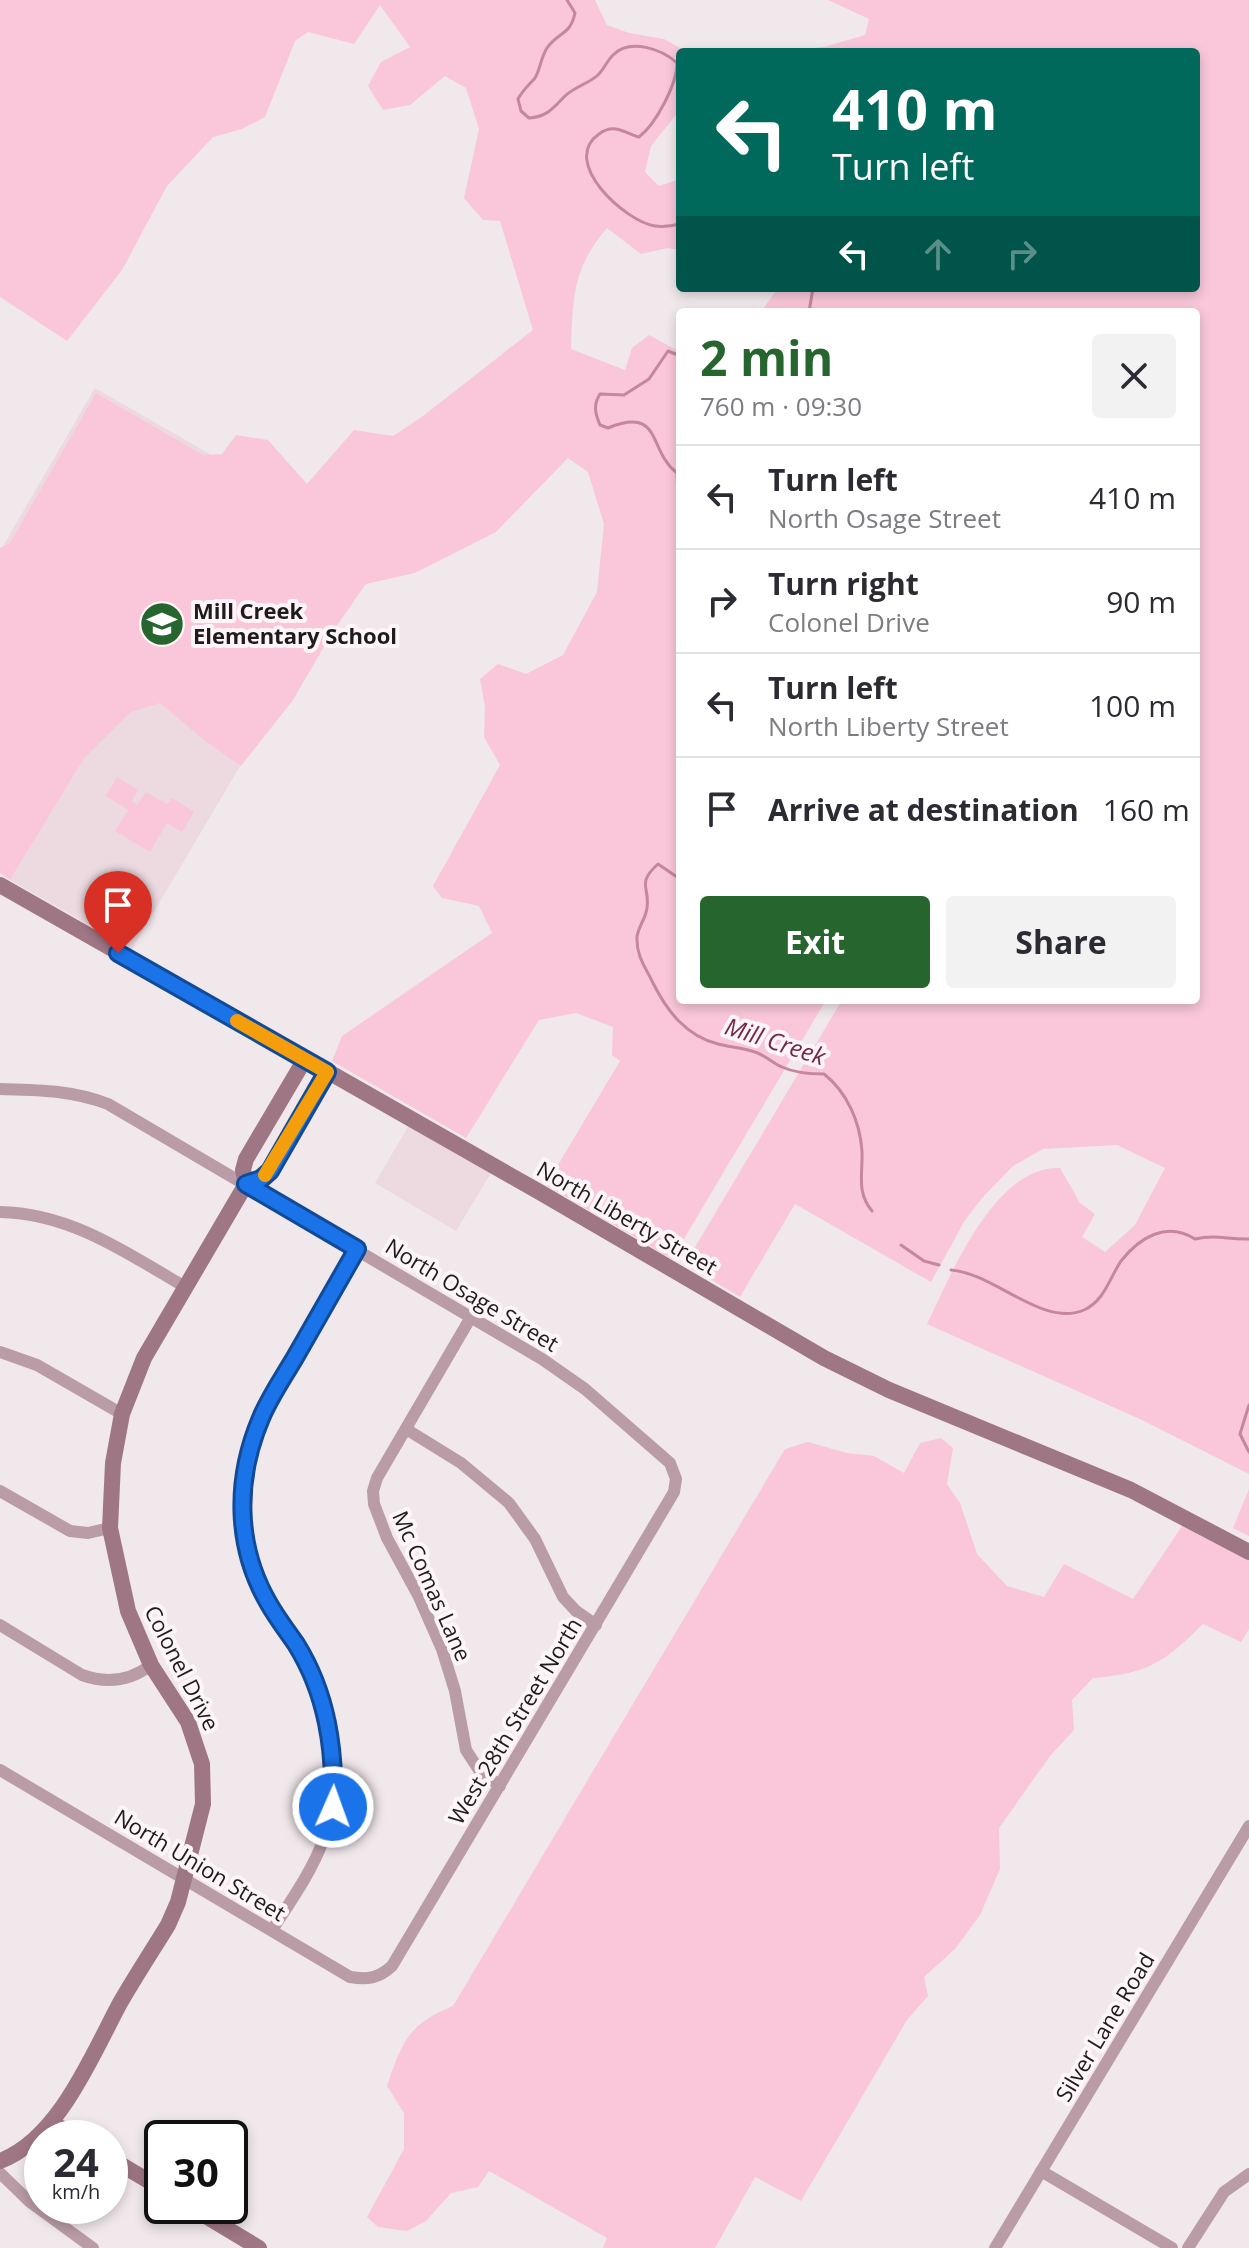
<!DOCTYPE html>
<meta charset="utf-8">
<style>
body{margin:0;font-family:"Open Sans",sans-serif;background:#f2f2f3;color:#2b2b33;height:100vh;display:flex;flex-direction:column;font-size:30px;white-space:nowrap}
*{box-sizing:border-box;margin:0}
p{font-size:26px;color:#7c7c81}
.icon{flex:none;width:44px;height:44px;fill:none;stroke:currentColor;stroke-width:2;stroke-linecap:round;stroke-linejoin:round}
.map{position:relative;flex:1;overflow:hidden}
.drawer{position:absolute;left:676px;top:308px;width:524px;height:696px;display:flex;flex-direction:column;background:#fff;border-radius:8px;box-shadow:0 4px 12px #0003}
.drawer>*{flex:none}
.guide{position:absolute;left:676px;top:48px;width:524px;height:244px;border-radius:8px;box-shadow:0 4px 12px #0003;background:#00695c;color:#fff;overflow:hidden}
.speed{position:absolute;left:24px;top:2120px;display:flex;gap:16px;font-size:40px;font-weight:700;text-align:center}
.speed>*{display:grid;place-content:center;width:104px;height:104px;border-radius:50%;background:#fff;box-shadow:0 4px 12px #0003;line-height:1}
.speed small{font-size:20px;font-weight:400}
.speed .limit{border:4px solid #111;border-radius:12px;background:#fff;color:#111}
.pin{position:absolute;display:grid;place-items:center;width:68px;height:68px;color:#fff;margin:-82px -34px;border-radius:50% 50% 50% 0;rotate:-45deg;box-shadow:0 0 8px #0007}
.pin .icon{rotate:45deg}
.me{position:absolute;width:88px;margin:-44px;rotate:2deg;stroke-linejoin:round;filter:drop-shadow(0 0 6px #0008)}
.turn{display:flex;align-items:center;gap:28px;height:168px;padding:0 24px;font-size:36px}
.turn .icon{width:104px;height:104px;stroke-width:2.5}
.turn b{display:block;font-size:56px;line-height:68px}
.lanes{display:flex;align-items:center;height:76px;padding:0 24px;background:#0003;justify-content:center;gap:40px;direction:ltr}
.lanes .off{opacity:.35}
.round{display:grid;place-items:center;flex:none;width:84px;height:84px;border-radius:8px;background:#f2f2f3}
.summary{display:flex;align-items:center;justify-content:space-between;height:136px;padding:0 24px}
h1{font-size:48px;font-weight:700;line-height:60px;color:#26652d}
.action{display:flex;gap:16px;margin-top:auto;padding:16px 24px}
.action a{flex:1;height:92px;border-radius:8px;background:#26652d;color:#fff;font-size:32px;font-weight:700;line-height:92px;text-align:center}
.action a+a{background:#f2f2f3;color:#2b2b33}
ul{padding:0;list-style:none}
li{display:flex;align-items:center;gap:24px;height:104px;padding:0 24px;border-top:2px solid #e1e1e2}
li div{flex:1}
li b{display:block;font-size:30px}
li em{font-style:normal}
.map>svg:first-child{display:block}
.built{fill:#ecdae0}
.green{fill:#f9c7d9}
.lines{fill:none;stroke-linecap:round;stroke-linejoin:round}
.stream{stroke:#c4879d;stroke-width:3}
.street{stroke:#b99ca6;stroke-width:12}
.secondary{stroke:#9f7684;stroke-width:16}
.route-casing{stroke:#114b97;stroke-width:20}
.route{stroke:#1a73e8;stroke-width:14}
.slow{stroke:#f59e0b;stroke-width:14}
.labels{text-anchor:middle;stroke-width:8;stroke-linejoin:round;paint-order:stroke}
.poi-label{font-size:22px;font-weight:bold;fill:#1e1b1c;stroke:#fff5f8;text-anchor:start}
.street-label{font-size:22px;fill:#1e1b1c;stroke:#fff5f8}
.water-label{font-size:24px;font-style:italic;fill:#722849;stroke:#fff5f8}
</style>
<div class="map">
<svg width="1249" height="2248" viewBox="0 0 1249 2248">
<rect width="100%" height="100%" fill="#f1e8eb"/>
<!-- built -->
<path class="built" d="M95,388L370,546L132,949L10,880L89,748L0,551Z
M409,1125L491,1173L456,1231L375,1183Z"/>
<!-- green -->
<path class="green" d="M0,0H595L607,25L629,33L664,39L687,52H680V110L651,146L645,172L659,186L680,179V250L668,248L641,254L607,228C572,269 573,298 571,349L625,370L632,348L649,335L680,352V1000H826L672,1259L546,1185L620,1061L612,1055L613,1027L576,1013L539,1020L466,1138L332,1061L342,1036L492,933L479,906L442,898L433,886L500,765L484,737L485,707L480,679L498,664L526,674L563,655L597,592L604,524L588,472L568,458L496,532L415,573L366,584L333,631L293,700L241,766L204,740L160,703L131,712L84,758L10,880L0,873V548L10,543L96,393L203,455L222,454L236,435L268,440L307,484L354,430L393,436L423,416L533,330L500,221L483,220L464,198L479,129L466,88L445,76L410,105L383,110L368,86L381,62L410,47L380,5L354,44L308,32L295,41L265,117L242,129L213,137L167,186L122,270L67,341L0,297Z
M828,0H1249V1474L1142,1420L927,1324C951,1275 995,1165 1060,1168L1080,1203L1095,1214L1082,1237L1105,1252L1135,1225L1165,1168L1117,1145L1043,1149L1013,1166L982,1198L964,1222L931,1282L795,1204L740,1297L685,1264L842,1000H1196V312H761L778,288H1196V52H770L824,47L865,35L869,19Z
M117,777L138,790L132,801L137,805L146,792L167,804L172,798L194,812L182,832L167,823L150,852L115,831L128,810L106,796Z
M941,1438L953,1448L947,1484L960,1503L977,1554L1007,1586L1044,1597L1064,1564L1133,1599L1182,1526L1249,1560V1629L1241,1642L1203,1624C1165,1662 1147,1674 1093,1678L1072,1700L1074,1730L1050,1756L999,1828L1000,1869L980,1915L955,1949L924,1977L928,1996L907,2020L801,2201L755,2177L715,2248H603L607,2238L489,2171L478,2187L451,2193L426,2221L407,2231L378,2227L367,2217L404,2149V2113L387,2086C402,2042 408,2024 453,2006L785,1449L808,1442L847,1453L874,1456L904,1473L920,1443Z
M1249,1489V1536L1233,1528Z"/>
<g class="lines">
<!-- stream -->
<path class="stream" d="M567,0L575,13C570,36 559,31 547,48C541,57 540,70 535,78C529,85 523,90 518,99L521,111L529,118C547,117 553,108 565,96C574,87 588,84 598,75C604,69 607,61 613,55C630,38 662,49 677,63C677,84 656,124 639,137C632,135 623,130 616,129C610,128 603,131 599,134C559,162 626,222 655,226C663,227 672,226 680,224
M809,312L813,288
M680,356L668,351L649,379L624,395L600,394C593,405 595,413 600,425L608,428C663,406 647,450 677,473L680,545
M680,879L658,864C636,884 650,886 647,908C646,918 638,927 637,937C636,956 646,968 653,983C667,1011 686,1036 718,1044C730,1047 743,1048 755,1052C765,1055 772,1063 782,1067C795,1073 810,1074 824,1074C847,1092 860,1122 862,1151C863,1173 856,1192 872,1211
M901,1245L924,1261L939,1265
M951,1270C994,1273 1043,1328 1084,1310C1105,1300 1109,1279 1121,1261C1140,1237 1167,1221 1195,1239C1217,1234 1228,1240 1249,1239
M1249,1405L1240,1434L1249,1452"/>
<!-- street -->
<path class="street" d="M0,1089C38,1090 72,1090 108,1104L542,1359L585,1389L670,1463L676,1479L674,1492L392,1966C379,1978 368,1980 350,1977L0,1770
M0,1212C70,1213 127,1253 185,1287
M471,1317L377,1478L373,1491L374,1504L387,1538L419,1597L442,1649L455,1691L466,1750L479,1770L500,1786
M0,1352L37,1365L122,1414
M406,1429L461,1463L509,1503L535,1539L563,1597L576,1611L596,1625
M0,1491L70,1531L88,1533L110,1528
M0,1625L82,1675C107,1684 130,1681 151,1665
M272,1930C290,1902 311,1873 323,1841C347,1778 331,1700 296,1644C267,1599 241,1563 241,1506C242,1446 271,1399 300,1349C319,1316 338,1282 357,1249
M1041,2171L1172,2248
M0,2173L30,2202L93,2248
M995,2248L1249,1826
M1188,2248L1224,2192L1249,2174"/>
<!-- secondary -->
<path class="secondary" d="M0,885L543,1194L824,1358L889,1390L1131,1490L1249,1552
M246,1184L243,1170L246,1159L305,1059
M51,2122L77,2138
M110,2158L162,2189
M0,2161C59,2139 92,2055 120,2003C135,1977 152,1951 168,1925L178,1902L203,1804L202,1764L188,1722L151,1665L128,1611L110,1528L113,1463L122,1414L144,1358L246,1184L261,1179L270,1171L327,1072
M189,2206L259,2248"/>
</g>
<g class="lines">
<!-- route casing -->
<g class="route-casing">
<path id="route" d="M118,953L327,1072L270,1171L261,1179L246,1184L357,1249C337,1284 317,1319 297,1354C285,1375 270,1396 261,1418C235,1479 235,1546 269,1604C277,1618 287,1631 296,1644C327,1694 335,1749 333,1807"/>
</g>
<!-- route -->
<use href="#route" class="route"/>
<!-- slow -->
<path class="slow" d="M237,1021L327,1072L265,1175"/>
</g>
<!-- icons -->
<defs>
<g id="school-disc" transform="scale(2.3)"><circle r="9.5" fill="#26652d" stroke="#fff5f8"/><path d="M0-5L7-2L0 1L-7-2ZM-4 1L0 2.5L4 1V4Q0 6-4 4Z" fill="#fff"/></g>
</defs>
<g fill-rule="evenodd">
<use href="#school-disc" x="162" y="624"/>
</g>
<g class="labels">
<!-- poi labels -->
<g class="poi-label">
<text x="193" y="619">Mill Creek<tspan x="193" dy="25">Elementary School</tspan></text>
</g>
<!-- street labels -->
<g class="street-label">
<text transform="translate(627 1218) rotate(30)" y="8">North Liberty Street</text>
<text transform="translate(472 1295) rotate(31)" y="8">North Osage Street</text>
<text transform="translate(432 1586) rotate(66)" y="8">Mc Comas Lane</text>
<text transform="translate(182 1668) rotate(63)" y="8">Colonel Drive</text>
<text transform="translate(515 1721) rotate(-59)" y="8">West 28th Street North</text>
<text transform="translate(200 1865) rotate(31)" y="8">North Union Street</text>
<text transform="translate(1105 2027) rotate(-59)" y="8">Silver Lane Road</text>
</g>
<!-- water labels -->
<g class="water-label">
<text transform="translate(775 1042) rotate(18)" y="8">Mill Creek</text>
</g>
</g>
</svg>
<div class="speed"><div>24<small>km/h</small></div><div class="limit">30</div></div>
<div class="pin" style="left:118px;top:953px;background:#d93025"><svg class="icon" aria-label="arrive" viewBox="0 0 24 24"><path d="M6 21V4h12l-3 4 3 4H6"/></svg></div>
<svg class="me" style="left:333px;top:1807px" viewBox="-20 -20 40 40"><circle r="17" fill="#1a73e8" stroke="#fff" stroke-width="3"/><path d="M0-11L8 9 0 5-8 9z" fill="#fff"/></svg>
<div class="guide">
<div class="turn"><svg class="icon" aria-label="left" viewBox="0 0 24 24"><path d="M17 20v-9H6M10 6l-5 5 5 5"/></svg><div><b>410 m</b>Turn left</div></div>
<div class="lanes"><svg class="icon" aria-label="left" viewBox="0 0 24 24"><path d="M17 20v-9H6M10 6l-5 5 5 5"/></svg><svg class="icon off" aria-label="ahead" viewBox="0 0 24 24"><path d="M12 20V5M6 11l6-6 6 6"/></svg><svg class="icon off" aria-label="right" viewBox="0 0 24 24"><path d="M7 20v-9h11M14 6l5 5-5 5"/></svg></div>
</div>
<section class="drawer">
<div class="summary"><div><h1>2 min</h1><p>760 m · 09:30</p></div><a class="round"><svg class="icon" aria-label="close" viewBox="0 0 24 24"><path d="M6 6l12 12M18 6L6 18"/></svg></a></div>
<ul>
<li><svg class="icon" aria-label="left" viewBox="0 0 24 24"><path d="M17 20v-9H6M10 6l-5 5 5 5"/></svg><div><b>Turn left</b><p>North Osage Street</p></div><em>410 m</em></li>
<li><svg class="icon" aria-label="right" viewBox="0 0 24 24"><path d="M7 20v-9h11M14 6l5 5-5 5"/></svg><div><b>Turn right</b><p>Colonel Drive</p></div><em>90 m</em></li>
<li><svg class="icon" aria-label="left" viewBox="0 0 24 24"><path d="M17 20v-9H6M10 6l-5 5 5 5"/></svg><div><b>Turn left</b><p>North Liberty Street</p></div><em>100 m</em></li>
<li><svg class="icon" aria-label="arrive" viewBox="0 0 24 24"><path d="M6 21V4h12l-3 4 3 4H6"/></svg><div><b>Arrive at destination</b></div><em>160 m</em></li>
</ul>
<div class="action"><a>Exit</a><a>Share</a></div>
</section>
</div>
